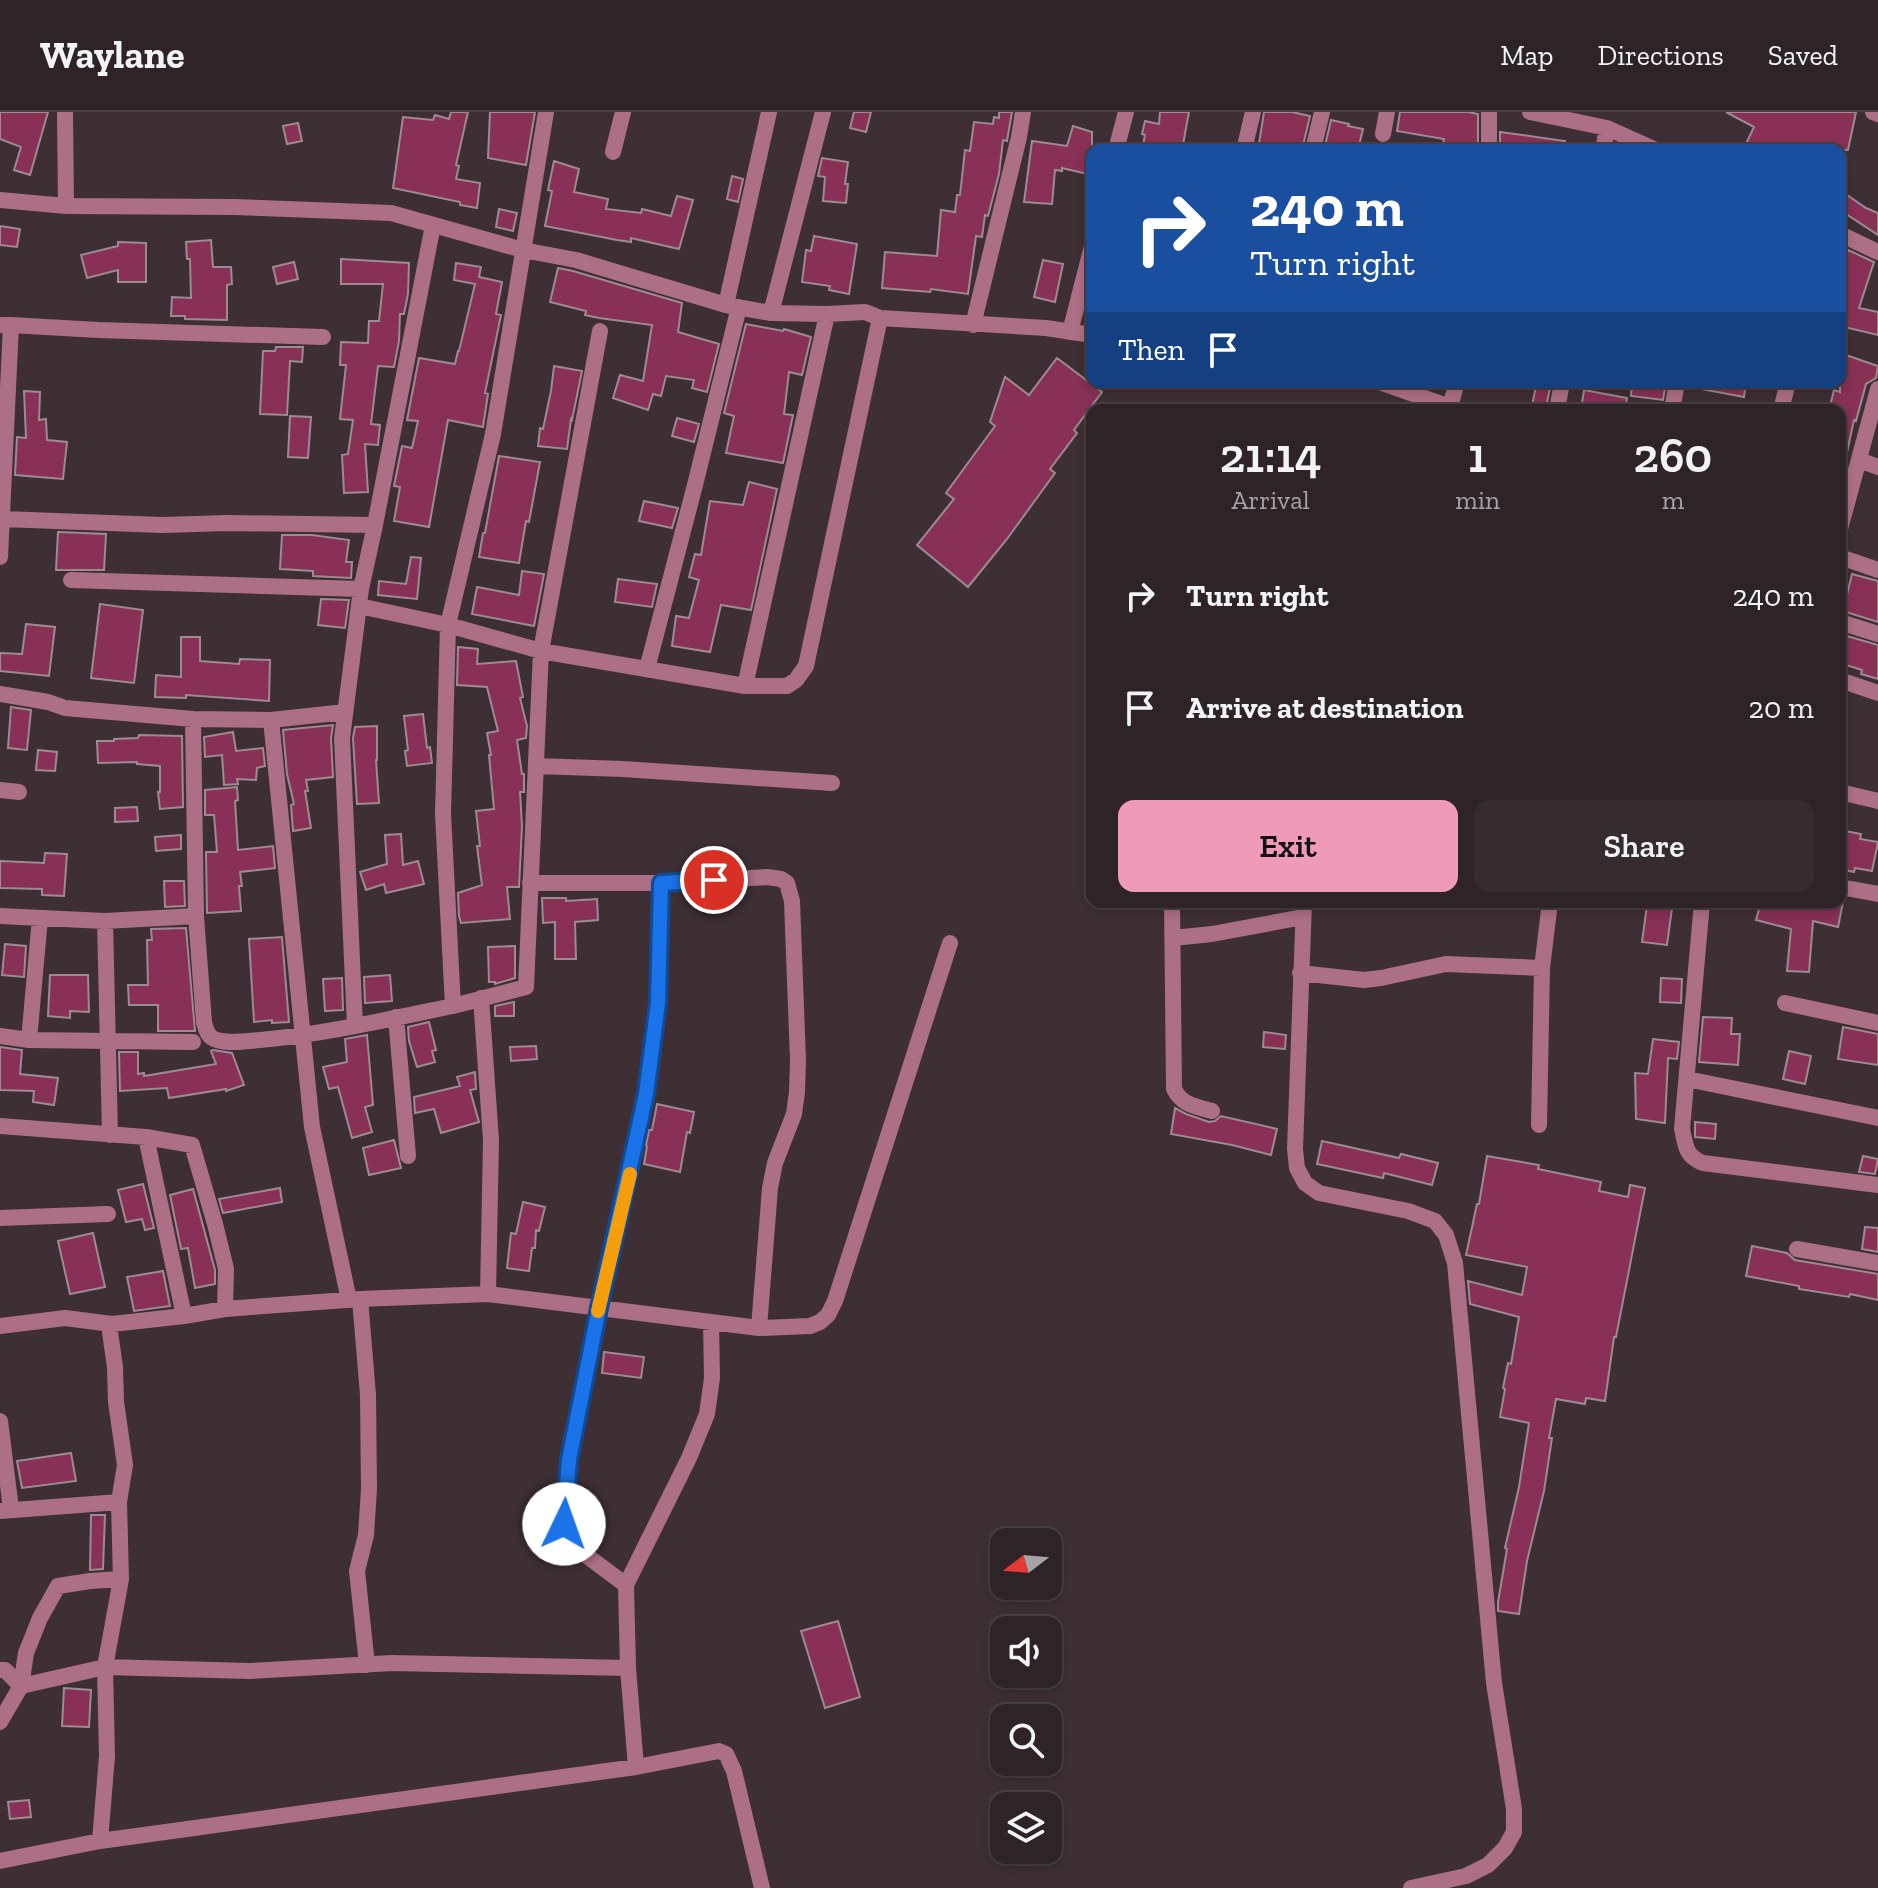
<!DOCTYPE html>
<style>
body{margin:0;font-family:"Zilla Slab",serif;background:#362b2f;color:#f1f3f6;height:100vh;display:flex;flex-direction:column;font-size:30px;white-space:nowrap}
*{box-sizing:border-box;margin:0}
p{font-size:26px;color:#a7a4a7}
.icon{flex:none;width:44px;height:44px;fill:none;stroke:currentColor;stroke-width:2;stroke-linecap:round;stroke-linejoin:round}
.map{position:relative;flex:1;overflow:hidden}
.drawer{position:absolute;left:1086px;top:292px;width:760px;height:504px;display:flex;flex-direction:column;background:#2e2327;border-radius:16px;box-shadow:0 4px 12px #0003,0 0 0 2px #494044}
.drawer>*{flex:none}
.hud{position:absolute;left:1086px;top:32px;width:760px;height:244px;border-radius:16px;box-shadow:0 4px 12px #0003,0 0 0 2px #494044;background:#1a4fa0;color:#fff;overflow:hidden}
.needle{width:52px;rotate:254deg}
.controls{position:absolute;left:990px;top:1416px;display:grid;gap:16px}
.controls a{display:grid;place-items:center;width:72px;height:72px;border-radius:16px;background:#2e2327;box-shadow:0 4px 12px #0003,0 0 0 2px #494044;font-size:40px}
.pin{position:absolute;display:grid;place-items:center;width:68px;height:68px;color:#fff;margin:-34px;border:4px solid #fff;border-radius:50%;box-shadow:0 2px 8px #0007}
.me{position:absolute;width:88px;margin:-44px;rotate:3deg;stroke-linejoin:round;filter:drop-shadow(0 0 6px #0008)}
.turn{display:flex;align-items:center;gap:28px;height:168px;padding:0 32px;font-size:36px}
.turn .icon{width:104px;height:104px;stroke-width:2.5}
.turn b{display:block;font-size:56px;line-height:68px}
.then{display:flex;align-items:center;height:76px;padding:0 32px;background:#0003;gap:16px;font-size:30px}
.eta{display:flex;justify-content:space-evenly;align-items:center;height:136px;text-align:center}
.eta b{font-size:48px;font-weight:600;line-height:56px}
.button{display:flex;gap:16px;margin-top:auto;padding:16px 32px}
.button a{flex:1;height:92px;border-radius:16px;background:#ef9ab8;color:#111;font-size:32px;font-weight:600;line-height:92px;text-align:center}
.button a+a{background:#362b2f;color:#f1f3f6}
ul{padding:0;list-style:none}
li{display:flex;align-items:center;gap:24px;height:112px;padding:0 32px}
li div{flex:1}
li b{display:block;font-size:30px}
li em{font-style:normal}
header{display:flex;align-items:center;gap:48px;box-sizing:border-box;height:112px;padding:0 40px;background:#2e2327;border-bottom:2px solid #494044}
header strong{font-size:38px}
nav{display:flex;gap:44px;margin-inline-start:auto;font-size:28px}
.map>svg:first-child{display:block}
.building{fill:#883055;stroke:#9d8b91;stroke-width:2}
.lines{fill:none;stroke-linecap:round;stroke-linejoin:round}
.minor{stroke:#ad6f85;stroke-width:16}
.route-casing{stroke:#114b97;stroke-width:20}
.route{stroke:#1a73e8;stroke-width:14}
.slow{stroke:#f59e0b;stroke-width:14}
</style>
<header>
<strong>Waylane</strong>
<nav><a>Map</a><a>Directions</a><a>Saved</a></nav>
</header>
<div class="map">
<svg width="1878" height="1776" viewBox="0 0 1878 1776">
<rect width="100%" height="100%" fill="#3e2f34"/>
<!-- building -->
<path class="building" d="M0,0H48L30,63L14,58L21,35L0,27Z
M451,0H468L456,53L459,54L456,67L480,71L477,96L460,93V90L393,76L403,5L433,8L435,3L449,7Z
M490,0H535L526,53L488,46Z
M854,0H871L866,20L850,16Z
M999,0H1012L1008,23L1007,29L1003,28L999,62L988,104L985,103L982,125L976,124L968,182L931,177L930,180L882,176L885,140L937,144L941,98L955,100L957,83H960L965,38L970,39L974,10L993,12L994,5L999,6Z
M1160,0H1189L1182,38H1142L1145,23L1142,22L1145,9L1159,12Z
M1264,0H1292L1310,4L1302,38H1258Z
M1400,0H1468L1478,2V37L1443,31L1444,27L1397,19Z
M1726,0H1856L1848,38H1743L1754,15Z
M1331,8L1349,12L1348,14L1363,17L1358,38H1324Z
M298,11L302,29L287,32L283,14Z
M1073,14L1092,20V63L1062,56V59L1055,58L1052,92L1024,90L1032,29L1067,34Z
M1500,20L1565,29L1564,38H1500Z
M822,46L848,50L845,72H848L846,91L823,89L825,65L818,64Z
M554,49L579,57L574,80L608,87L606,97L641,101L642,97L671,104L677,84L693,88L679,137L631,126V130L617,128L545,114L552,79L548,78Z
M732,64L743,67L738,90L727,87Z
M1840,78L1866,96L1878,101V123L1840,98Z
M499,97L517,101L513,119L496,115Z
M0,114L20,117L17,135L0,133Z
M814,124L857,132L849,182L829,178L830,174L802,170L806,138L811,139Z
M211,128L213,155H231L232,172L227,173V208L185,207V204H171L172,185L191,186L190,147H187L186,130Z
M118,130L146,131V170H118V158L87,166L81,143L118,134Z
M1848,138L1874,150L1859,196L1878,200V223L1840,214V166Z
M341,147L409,151L408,182L404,202H400L399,229L394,255L378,254L371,312L380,313L378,333L365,332L368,380L344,381L342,343L348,342L353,308L340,307L346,253H340L341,230L368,231L369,209H379L383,172H341Z
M1043,148L1063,152L1055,190L1034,185Z
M294,150L298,167L277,172L273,155Z
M456,151L481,155L479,165L502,170L496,202L501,203L485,281L488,282L483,315L448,308L429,415L394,409L400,375L394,374L402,334L412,336L418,309L407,308L419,246L455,252L458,239H459L475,172L454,168Z
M558,156L573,159L682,191L678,220L719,232L707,280L692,276L694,268L666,264L661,284L653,282L648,298L613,286L620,263L643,269L652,213L599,206L585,203L586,199L550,190Z
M746,212L783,219L784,217L811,225L802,263L789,260L784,302L793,303L783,351L726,341L734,304L724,301Z
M276,235H303L302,250L290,249L287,303L260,302L263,239H275Z
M1840,241L1878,254L1876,266L1866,272L1856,309L1854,308L1846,345L1840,344V298H1829L1834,278L1840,280Z
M1057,246L1102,280L1074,318L1077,321L1050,357L1055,361L1007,427L968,475L917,433L954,387L946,381L995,314L990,310L1005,265L1029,283Z
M554,254L582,259L572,308L571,307L567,337L538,334L540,316L543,317L551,279Z
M1537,270H1551L1546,296L1532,293Z
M1632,270H1666L1663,288L1631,284Z
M1701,270H1746L1744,285L1701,277Z
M1584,278L1627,286L1625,298H1581Z
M24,279L40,280L39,308L46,307L47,328L67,330L63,367L15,363L17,325L26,326Z
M290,304L311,305L308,346L288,345Z
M677,306L699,312L694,330L672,324Z
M499,344L540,350L529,410L526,409L519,451L479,445L483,421H485Z
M749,370L777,377L751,498L721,493L710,540L672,534L676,504L689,506L699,468L689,465L695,442L701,443L710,389L743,393Z
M644,389L678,396L672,416L639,409Z
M58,420L106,422L104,458H56Z
M282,423H312L349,428L346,450H352L351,466L313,464V459L280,457Z
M411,445L421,446L417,487L378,483L379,469L406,472Z
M522,459L544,462L534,514L472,502L477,475L519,483Z
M1852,462L1878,469V510L1843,499Z
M618,467L657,472L652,495L615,490Z
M321,487L349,488L345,516L318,513Z
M100,492L143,498L134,571L91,566Z
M26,512L55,515L49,564L0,559V541L22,542Z
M1840,522L1878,533V567L1861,562L1862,558L1840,551Z
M181,525H200V549L239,552L240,547L270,548L269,589L186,583V586L155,585L156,563L181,565Z
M458,535L478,537L477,552L516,549L523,585L520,586L527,614L526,626L517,628L522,662H524V680H520L522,714L519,775H507L510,807L461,811L459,804L458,781L482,773L477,734H480L476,699L494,697L489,643H491L487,621L498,619L487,575L457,573Z
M11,595L31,598L27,638L8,636Z
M423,602L427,636L430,635L432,651L407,654L405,639L408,638L404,604Z
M333,613L331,626L333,665L306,668L308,679H305L311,716L293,719L291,693L294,692L287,662L283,618Z
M377,614V648H376L379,691L357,692L353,626L355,615Z
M233,620L236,639L263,636L265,654L257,656L256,668L237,667L238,672L224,673L222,643L205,645L204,625Z
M139,623L182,624L183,695L160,697L158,680H160V654L137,652V650L98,651L97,629H114V627L138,626Z
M38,638L57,640L55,659L36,658Z
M237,675L238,688L235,689L238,738L273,734L275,756L240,760L242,774H239L241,799L207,801L206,740H217L214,703H205V678Z
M137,695L138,709L115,710V696Z
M1840,718L1861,722L1860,727L1878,730L1872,759L1855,756L1854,760L1840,757Z
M401,722L403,753L418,749L424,772L386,781L384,772L366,778L360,760L387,752L385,723Z
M181,723V737L156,739L155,725Z
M45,741L67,742L64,784L42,783V777L0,776V749L44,751Z
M164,769H184L185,794L165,795Z
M542,786H566V789L597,787L598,808L575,810L576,847H555V810L543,811Z
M1761,790H1843L1838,815L1813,809L1809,860L1787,859L1791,817L1756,808Z
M1647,793L1672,796L1667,833L1642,830Z
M186,816L195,919H158V893H129L128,873H148L147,828H152L151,817Z
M282,825L289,910L272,911V908L254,910L249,827Z
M5,832L26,834L24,865L2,863Z
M515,834V866L495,872V870H489L488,835Z
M50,863H88L89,900L70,899V906L48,904Z
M390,863L392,889L365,891L364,865Z
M342,866L343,898L325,899L323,867Z
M1661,866L1682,867L1681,891L1660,890Z
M514,890V904H495V894Z
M1703,905L1732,906L1731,922H1740L1738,953L1699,950Z
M429,910L436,938L432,939L435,950L417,955L409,929L408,915Z
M1843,915L1878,922V953L1838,947Z
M1264,920L1286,923L1285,937L1263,935Z
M367,923L373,993L365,995L372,1020L352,1026L338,975L329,977L323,955L347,950L345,927Z
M1653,927L1679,930L1677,947L1668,946L1665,1011L1636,1007L1635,961L1648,962Z
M536,934L537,947L511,949L510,935Z
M0,935L22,938L20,962L58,966L54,993L33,990L34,979L0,978Z
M213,938L232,941L244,973L226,979V977L169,986L167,976L120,979L119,940H138V962L144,961V964L216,952L211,939Z
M1789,939L1811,944L1805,972L1783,967Z
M475,960L476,977L470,978L479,1010L441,1021L434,997L415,1001L414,985L460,974L457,965Z
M657,992L694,1000L690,1021L687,1020L680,1060L644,1052L647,1034L646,1033L649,1018H652Z
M1175,996L1186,1002L1209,1010L1215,1009L1221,1004L1277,1017L1271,1043L1232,1033L1171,1022Z
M1695,1010L1716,1012L1715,1027L1695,1025Z
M394,1028L401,1056L369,1063L363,1036Z
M1322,1029L1399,1046L1401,1042L1438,1051L1432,1073L1384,1061L1383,1066L1317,1052Z
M1487,1044L1539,1053L1538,1057L1601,1070L1599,1079L1628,1085L1630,1073L1645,1076L1616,1225H1614L1605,1289L1586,1286L1585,1292L1556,1287L1549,1326H1552L1544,1379L1527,1449L1519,1502L1498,1499V1490L1507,1437L1505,1436L1519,1375L1529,1311L1500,1305L1505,1277L1503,1276L1508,1251L1511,1252L1519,1205L1470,1192L1468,1169L1522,1183L1527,1155L1466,1143L1477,1092H1479Z
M1863,1044L1878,1047L1875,1062L1859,1060Z
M143,1072L154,1116L145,1118L142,1107L126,1110L118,1078Z
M280,1076L282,1090L223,1101L219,1087Z
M193,1077L215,1158V1172L195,1176L188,1136L181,1137L170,1083Z
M523,1090L545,1095L539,1119L536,1118L535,1136H532L529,1159L507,1156L511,1121L516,1122Z
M1865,1115L1878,1116V1140L1862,1137Z
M93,1121L105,1175L70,1182L58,1129Z
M1752,1134L1787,1141L1795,1148L1878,1162V1188L1850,1182L1849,1185L1799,1177V1174L1746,1164Z
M163,1159L170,1194L134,1199L127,1165Z
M604,1240L644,1245L641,1266L602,1261Z
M71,1341L76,1369L22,1376L17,1349Z
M91,1403H105L103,1457L90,1458Z
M838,1509L860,1585L825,1596L801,1519Z
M64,1576L91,1578L89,1615L62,1614Z
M29,1688L31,1705L10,1707L8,1690Z"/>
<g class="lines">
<!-- minor -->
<path class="minor" d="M65,0L66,94
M546,0L493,322L448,513L541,539L745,574H787L796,568L806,554L880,206
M1489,0V38
M1530,0L1607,16L1656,38
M1873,0L1878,2
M1383,22L1387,0
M1116,38L1126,0
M1244,38L1253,0
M1313,38L1322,0
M1603,38L1607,16
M613,40L623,0
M0,88L66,94L234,95L391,101L523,138L576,148L726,193L771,201L827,202L865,200L880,206L1046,216L1092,223
M1840,122L1878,140
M726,193L769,0
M771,201L823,0
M11,213L98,218L323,225
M973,213L1019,25L1023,0
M1070,220L1092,134
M1379,270L1459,298
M1450,295L1457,270
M1557,298L1562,270
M1672,298L1677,270
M1781,298L1788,270
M1859,348L1878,355
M3,407L162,413L227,411L375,413
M1840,417L1878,277
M0,445L11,213H2
M1840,445L1878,458
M71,468L361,477
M359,494L448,513L443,702L453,894L526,875L541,539L600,219
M1840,510L1878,522
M647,557L695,373L739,195
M1840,568L1878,581
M745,574L827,202
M0,582L48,590L65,596L193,607L271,608L345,600
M193,607L196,804L204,910C206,918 208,926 217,928C230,932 247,929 260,928C325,922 389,907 453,894
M271,608L312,1015L349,1188
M536,654L623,657L832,671
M0,678L19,680
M1840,680L1878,689
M530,771H661L767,765L781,767L787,771L792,789L798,948L797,980L794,1002L775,1051L770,1076L759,1216
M1840,775L1878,782
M1172,790L1174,977C1182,993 1195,994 1212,999
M1304,790L1295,1037L1297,1056L1305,1071L1319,1081L1408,1099L1435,1109L1446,1123L1455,1151L1494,1571L1514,1697V1720L1505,1736L1488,1753L1466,1764L1411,1776
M1702,790L1682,1017C1686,1034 1685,1044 1703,1051L1878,1073
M0,804L105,809L196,804
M105,809L110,1023
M1173,826L1212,822L1303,805
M1300,861L1364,868L1381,866L1446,852L1542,856
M1785,891L1878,911
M396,905L408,1044
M355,914L342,626L361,477L375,413L433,113
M0,924L29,928L40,806
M29,928L193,930
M1687,967L1878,1006
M1539,1013L1542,856L1550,790
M0,1014L146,1025L184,1204
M146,1025L192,1033L215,1112L226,1157L225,1197
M0,1106L108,1102
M1797,1137L1878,1151
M488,1182L759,1216L810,1214L820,1210L828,1203L835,1189L950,831
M360,1187L368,1283L369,1377L366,1423L357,1459L367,1553
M0,1214L65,1206L112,1212L184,1204L225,1197L360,1187L488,1182L491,1028L481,886
M0,1309L11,1397
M0,1399L119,1390
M626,1473L579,1438L568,1425L564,1412L565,1387L569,1348L599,1196L646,982L658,891L661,771
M0,1558H5L21,1574L105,1555L250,1559L392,1551L628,1556
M0,1610L21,1574L26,1541L40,1506L58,1474L90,1469L121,1467
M636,1655L628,1556L626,1473L689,1346L707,1302L712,1266L711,1211
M100,1729L107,1644L105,1555L121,1467L119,1390L125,1353L116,1290L115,1255L110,1220L112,1212
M0,1749L100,1729L636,1655L719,1639L726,1642L734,1659L762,1776"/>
</g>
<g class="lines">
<!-- route casing -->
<g class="route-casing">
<path id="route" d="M564,1412L569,1348L599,1196L646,982L658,891L661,771L714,768"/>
</g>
<!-- route -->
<use href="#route" class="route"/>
<!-- slow -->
<path class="slow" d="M598,1199L630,1062"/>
</g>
</svg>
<div class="controls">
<a><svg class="needle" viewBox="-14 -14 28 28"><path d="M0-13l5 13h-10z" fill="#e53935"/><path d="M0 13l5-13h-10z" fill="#a7a4a7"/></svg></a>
<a><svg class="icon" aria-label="sound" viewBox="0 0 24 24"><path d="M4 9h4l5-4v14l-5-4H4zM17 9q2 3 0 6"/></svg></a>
<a><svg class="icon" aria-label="search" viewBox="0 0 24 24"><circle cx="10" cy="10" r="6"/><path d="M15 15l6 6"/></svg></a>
<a><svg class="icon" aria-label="layers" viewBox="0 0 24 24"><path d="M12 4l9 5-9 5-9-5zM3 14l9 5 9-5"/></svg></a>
</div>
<div class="pin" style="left:714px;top:768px;background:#d93025"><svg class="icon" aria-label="arrive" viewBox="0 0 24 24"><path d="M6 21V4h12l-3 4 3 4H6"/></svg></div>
<svg class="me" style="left:564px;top:1412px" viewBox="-20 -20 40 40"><circle r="19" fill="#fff"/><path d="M0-13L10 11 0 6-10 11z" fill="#1a73e8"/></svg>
<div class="hud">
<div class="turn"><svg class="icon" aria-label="right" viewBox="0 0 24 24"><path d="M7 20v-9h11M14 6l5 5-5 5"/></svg><div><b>240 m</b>Turn right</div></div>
<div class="then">Then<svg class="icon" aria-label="arrive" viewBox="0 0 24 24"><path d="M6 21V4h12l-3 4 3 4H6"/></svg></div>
</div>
<section class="drawer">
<div class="eta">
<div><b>21:14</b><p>Arrival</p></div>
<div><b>1</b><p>min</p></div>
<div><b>260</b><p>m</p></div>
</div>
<ul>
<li><svg class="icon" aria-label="right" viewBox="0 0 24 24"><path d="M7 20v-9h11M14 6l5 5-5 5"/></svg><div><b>Turn right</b></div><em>240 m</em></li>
<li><svg class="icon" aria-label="arrive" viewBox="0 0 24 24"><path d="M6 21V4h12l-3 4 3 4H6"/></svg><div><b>Arrive at destination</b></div><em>20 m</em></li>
</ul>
<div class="button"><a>Exit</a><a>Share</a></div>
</section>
</div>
